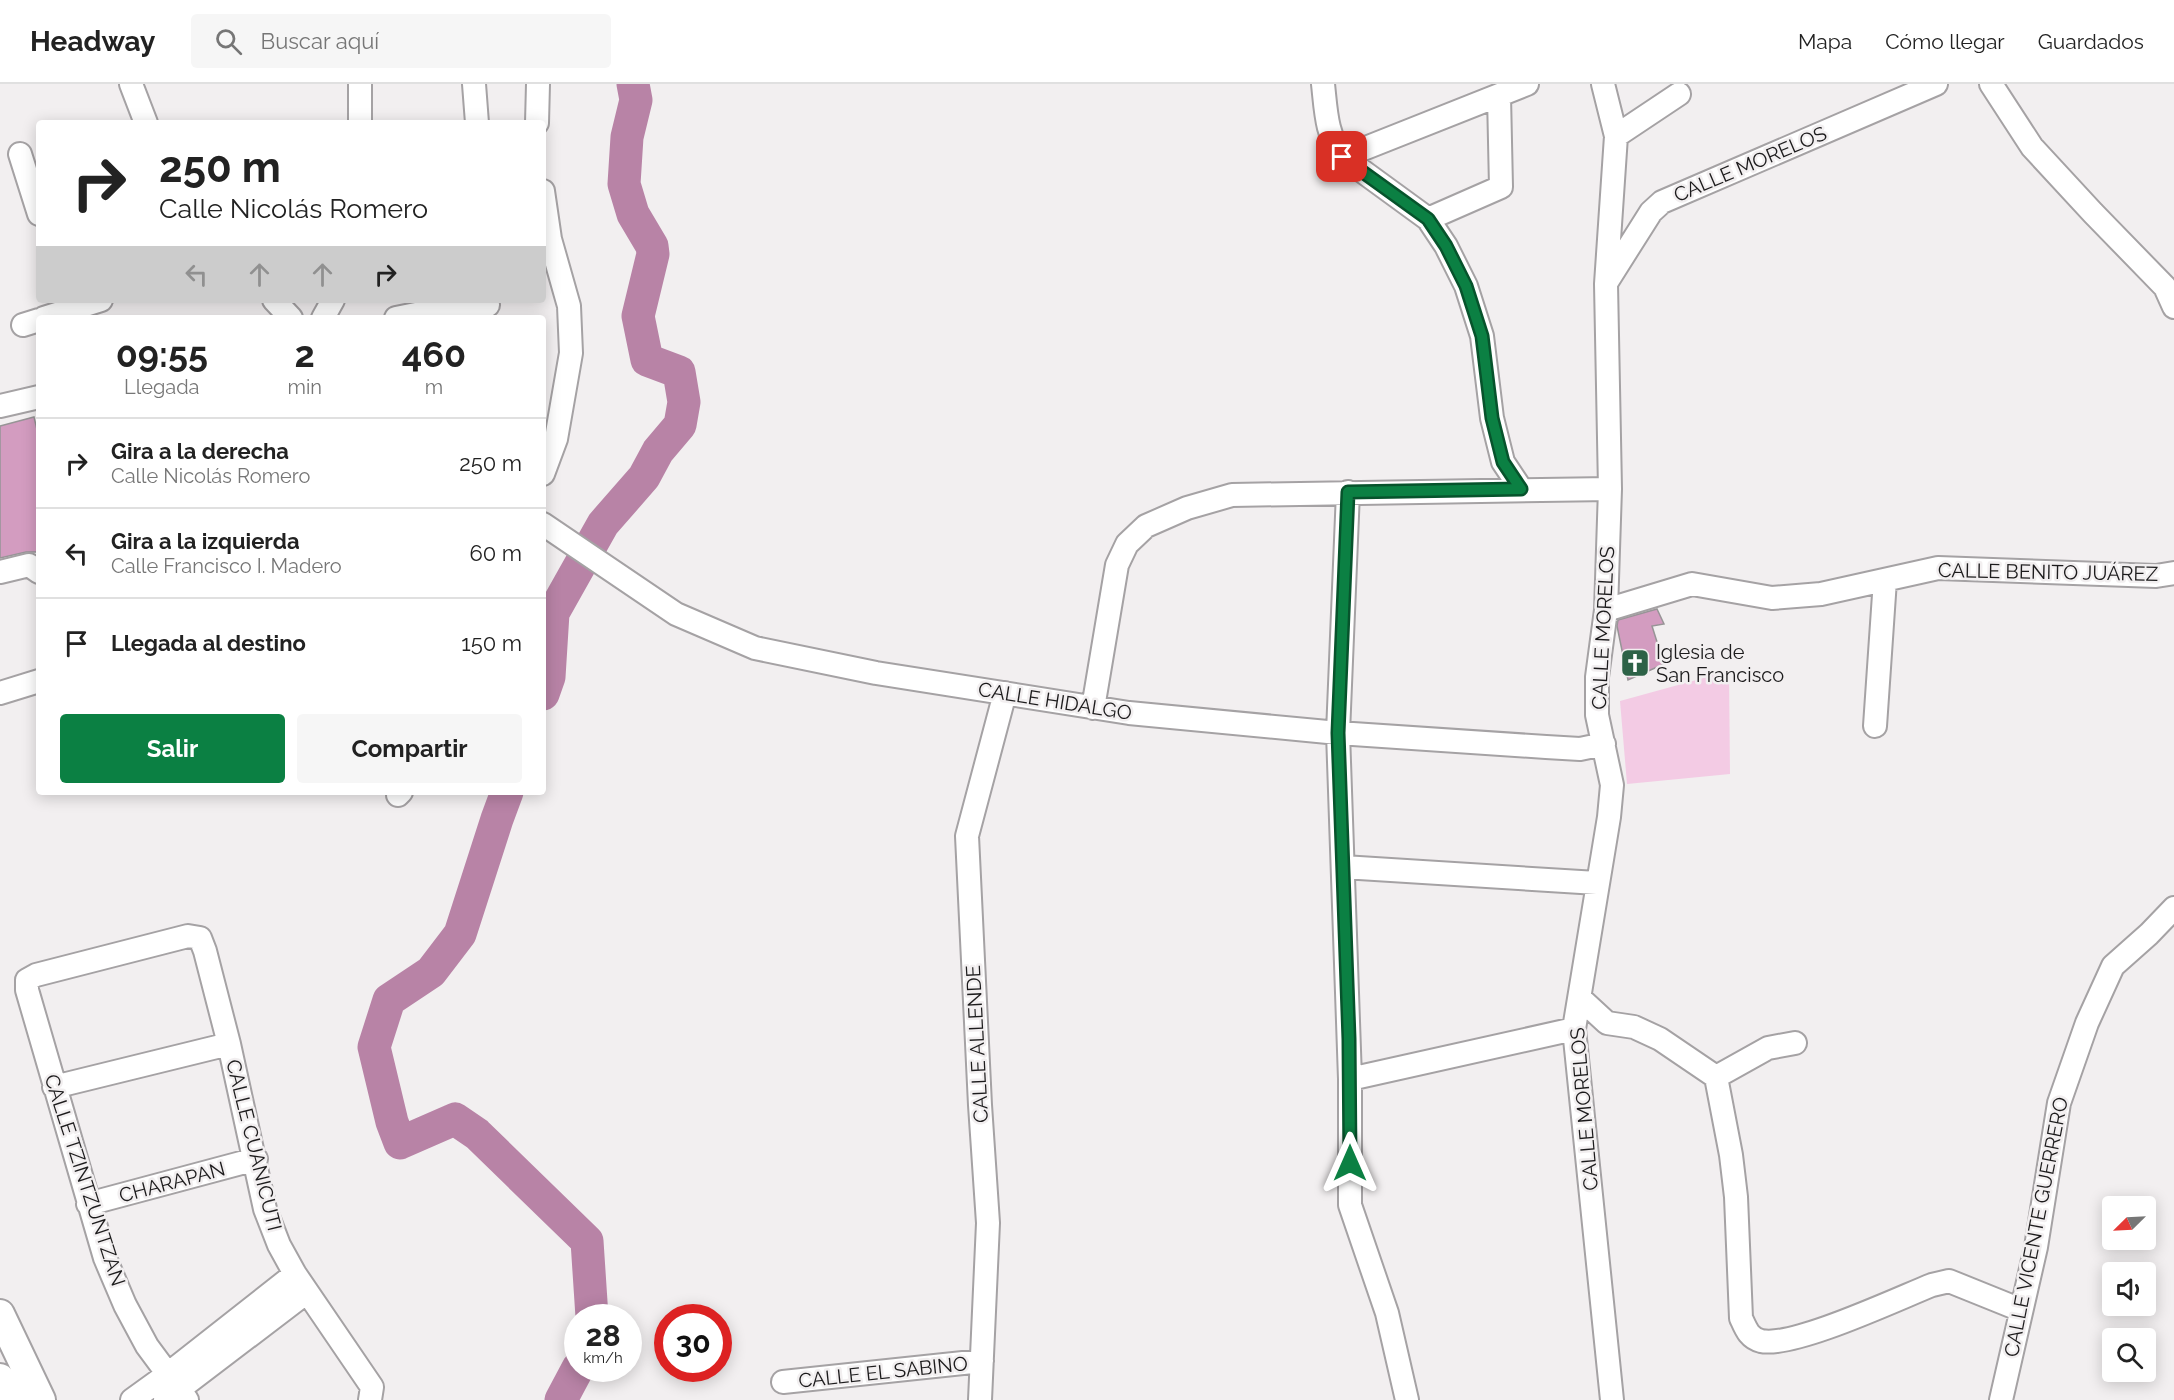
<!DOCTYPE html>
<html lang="es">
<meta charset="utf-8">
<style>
body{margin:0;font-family:Raleway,sans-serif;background:#f6f6f6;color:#222;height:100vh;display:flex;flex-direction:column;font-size:22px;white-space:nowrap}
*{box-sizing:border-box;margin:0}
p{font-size:20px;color:#767676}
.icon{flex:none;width:33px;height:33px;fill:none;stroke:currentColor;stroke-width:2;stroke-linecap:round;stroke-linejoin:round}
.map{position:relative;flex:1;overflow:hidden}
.drawer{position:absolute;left:36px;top:231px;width:510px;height:480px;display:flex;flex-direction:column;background:#fff;border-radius:6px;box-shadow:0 3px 15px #0003}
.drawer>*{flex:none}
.banner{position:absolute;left:36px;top:36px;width:510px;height:183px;border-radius:6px;box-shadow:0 3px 15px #0003;background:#fff;color:#222;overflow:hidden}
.needle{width:39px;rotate:246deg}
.tools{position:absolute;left:2102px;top:1112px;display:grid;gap:12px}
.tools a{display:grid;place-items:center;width:54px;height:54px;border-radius:6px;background:#fff;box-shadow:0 3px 15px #0003;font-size:30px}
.speed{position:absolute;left:564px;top:1220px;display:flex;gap:12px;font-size:30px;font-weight:700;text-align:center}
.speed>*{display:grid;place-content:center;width:78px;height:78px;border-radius:50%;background:#fff;box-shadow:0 3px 15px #0003;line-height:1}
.speed small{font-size:15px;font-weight:400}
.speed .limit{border:9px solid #d22;background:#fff;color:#111}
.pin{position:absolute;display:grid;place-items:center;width:51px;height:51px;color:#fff;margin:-26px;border-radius:12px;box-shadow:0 3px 9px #0006}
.me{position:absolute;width:66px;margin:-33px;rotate:0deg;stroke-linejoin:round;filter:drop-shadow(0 0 4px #0008)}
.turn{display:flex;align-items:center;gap:21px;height:126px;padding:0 24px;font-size:27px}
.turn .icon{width:78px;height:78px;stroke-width:2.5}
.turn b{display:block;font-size:42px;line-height:51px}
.lanes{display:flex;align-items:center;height:57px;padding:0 24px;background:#0003;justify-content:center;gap:30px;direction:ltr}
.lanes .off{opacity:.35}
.eta{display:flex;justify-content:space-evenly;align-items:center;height:102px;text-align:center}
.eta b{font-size:36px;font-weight:700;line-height:42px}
.action{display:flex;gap:12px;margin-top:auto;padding:12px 24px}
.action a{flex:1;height:69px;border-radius:6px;background:#0b8043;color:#fff;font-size:24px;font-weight:700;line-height:69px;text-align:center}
.action a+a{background:#f6f6f6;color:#222}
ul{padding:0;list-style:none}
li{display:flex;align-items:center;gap:18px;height:90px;padding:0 24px;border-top:2px solid #e0e0e0}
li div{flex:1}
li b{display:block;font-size:22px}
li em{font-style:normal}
header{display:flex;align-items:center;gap:36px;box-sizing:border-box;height:84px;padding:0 30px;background:#fff;border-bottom:2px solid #e0e0e0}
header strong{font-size:28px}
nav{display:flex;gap:33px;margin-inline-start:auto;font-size:21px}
.search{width:420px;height:54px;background:#f6f6f6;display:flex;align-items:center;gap:15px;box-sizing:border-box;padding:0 21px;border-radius:6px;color:#767676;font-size:22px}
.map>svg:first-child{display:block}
.green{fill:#f3cbe4}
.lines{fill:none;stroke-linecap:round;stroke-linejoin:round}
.river{stroke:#b883a6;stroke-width:33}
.building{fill:#d39cc0;stroke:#979496;stroke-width:1.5}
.minor-casing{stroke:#a5a2a4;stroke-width:26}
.major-casing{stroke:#a5a2a4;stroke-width:32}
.minor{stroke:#fff;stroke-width:22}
.major{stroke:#fff;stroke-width:28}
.route-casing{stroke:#07532c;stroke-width:15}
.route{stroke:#0b8043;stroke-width:10}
.labels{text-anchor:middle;stroke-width:5;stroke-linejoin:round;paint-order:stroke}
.street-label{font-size:20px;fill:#1c1b1c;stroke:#f2eff0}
.poi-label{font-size:20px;fill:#1c1b1c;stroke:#f2eff0;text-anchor:start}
</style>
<header>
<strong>Headway</strong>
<div class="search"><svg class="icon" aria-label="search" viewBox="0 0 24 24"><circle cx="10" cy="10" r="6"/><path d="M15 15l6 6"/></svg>Buscar aquí</div>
<nav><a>Mapa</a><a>Cómo llegar</a><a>Guardados</a></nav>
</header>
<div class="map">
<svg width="2174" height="1316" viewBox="0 0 2174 1316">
<rect width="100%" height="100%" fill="#f2eff0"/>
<!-- green -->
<path class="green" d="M1729,587L1730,690L1627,700L1620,617Z"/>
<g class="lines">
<!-- river -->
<path class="river" d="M543,610L549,593L553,529L603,440L644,393L658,367L680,341L684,318L679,288L647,276L638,232L653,170L652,162L633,130L624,100L627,53L636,16L633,0
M507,708L497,735L460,850L431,888L389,916L374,963L392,1038L400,1059L455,1035L477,1050L587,1157L592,1233
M561,1316L578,1284"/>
</g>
<!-- building -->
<path class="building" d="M34,333L39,354V468H26L0,474V342Z
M1657,525L1664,540L1652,542L1664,580L1628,596L1617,542L1618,536Z"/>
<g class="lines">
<!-- minor casing -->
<g class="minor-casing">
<path id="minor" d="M131,0L146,39
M474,0L477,39
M1323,0C1326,27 1326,51 1343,73L1428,135L1446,162L1466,202L1482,252L1492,334L1503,378L1521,405
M1603,0L1616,52L1606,200L1610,405L1606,526L1597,593V631L1612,701L1609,733L1574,945L1612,1316
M1991,0L2032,63L2093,129L2165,203L2174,223
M360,39V0
M537,39L538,0
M1616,52L1679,10
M20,70L39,130
M1343,73L1527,0
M543,107L550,155L569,222L571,269L556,355L543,390
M1428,135L1501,103L1499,12
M1608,196L1651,128L1662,118L1936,0
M274,216L291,234
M44,234L101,216
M323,234L333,216
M396,234L431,227L488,221L487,216
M23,241L39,236
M0,322L39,313
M1348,408L1338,649L1350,995V1121L1387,1229L1407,1316
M543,440L676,530L755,564L876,589L1129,629L1338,649L1546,663L1580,665L1604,660
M0,488L29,481L39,488
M1606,526L1692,500L1772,514L1821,510L1938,484L2156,492L2174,489
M0,609L39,597
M1093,624L1117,481L1127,460L1146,442L1187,424L1232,411L1610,405
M1875,642L1885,496
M398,711L401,708
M1343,783L1597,799
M1581,915L1607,939L1634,943L1660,955L1716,993L1731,1071L1736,1113L1741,1234C1746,1245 1749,1254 1761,1257C1793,1264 1897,1215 1932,1201L1949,1197L2021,1226
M1716,993L1768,964L1795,959
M1350,995L1574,945
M54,1003L229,960
M88,1120L256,1075
M783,1298L982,1277
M132,1316L168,1290L295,1190
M165,1316L307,1208
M187,1316L147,1262L125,1221L105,1174L27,906V896L36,891L188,852L200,854L205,867L229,960L265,1125L279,1161L295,1190L372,1303L370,1316
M980,1316L988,1139L980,1021L967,752L1005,609
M2001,1316L2036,1163L2059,1019L2087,939L2113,882L2149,850L2174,824"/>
</g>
<!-- major casing -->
<g class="major-casing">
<path id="major" d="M0,1230L41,1316
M0,1294L13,1316"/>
</g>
<!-- minor -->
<use href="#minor" class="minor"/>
<!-- major -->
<use href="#major" class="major"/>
</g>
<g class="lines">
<!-- route casing -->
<g class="route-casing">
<path id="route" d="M1342,73L1428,135L1446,162L1466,202L1482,252L1492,334L1503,378L1521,405L1348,408L1338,649L1349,955L1350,1079"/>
</g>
<!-- route -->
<use href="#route" class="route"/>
</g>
<!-- icons -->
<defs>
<g id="church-square" transform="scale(1.5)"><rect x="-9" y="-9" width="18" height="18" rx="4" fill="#2d6247" stroke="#f2eff0"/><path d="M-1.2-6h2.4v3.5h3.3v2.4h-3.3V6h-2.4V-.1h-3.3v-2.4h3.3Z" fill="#fff"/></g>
</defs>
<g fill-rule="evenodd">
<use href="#church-square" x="1635" y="579"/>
</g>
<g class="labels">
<!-- street labels -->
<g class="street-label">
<text transform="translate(1750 80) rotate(-23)" y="7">CALLE MORELOS</text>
<text transform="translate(2048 488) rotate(1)" y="7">CALLE BENITO JUÁREZ</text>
<text transform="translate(1603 544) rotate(-87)" y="7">CALLE MORELOS</text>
<text transform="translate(1055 617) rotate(9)" y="7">CALLE HIDALGO</text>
<text transform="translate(977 960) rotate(-93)" y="7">CALLE ALLENDE</text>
<text transform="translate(1584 1025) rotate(-95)" y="7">CALLE MORELOS</text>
<text transform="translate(254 1061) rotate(76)" y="7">CALLE CUANICUTI</text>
<text transform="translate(85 1096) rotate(72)" y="7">CALLE TZINTZUNTZAN</text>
<text transform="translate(172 1098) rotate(-15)" y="7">CHARAPAN</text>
<text transform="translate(2036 1143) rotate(-79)" y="7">CALLE VICENTE GUERRERO</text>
<text transform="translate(883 1288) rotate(-6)" y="7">CALLE EL SABINO</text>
</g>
<!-- poi labels -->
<g class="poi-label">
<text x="1656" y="575">Iglesia de<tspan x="1656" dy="23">San Francisco</tspan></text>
</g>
</g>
</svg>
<div class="tools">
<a><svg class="needle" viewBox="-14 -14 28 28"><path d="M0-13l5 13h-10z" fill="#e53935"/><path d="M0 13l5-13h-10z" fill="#767676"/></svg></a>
<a><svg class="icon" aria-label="sound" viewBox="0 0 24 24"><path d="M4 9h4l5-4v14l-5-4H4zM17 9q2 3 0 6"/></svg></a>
<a><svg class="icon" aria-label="search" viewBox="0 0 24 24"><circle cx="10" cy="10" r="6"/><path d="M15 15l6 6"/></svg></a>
</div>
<div class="speed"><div>28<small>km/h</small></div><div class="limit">30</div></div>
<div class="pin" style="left:1342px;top:73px;background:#d93025"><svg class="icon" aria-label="arrive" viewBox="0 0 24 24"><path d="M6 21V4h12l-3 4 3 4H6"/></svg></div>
<svg class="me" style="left:1350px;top:1079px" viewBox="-20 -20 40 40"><path d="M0-17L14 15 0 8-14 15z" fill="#0b8043" stroke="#fff" stroke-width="4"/></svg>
<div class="banner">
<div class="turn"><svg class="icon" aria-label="right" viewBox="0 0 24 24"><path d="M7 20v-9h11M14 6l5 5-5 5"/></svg><div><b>250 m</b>Calle Nicolás Romero</div></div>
<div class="lanes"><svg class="icon off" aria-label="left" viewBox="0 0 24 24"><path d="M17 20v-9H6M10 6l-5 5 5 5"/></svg><svg class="icon off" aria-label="ahead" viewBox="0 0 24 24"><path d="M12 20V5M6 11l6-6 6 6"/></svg><svg class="icon off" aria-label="ahead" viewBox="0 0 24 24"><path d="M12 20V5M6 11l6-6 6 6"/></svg><svg class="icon" aria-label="right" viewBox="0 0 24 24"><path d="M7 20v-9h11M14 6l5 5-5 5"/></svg></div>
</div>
<section class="drawer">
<div class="eta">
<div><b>09:55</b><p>Llegada</p></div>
<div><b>2</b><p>min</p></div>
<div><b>460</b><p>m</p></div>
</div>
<ul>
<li><svg class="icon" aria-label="right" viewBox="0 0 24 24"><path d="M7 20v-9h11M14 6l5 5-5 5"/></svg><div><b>Gira a la derecha</b><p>Calle Nicolás Romero</p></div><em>250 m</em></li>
<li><svg class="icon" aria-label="left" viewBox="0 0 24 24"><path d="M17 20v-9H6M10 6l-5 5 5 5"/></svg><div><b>Gira a la izquierda</b><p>Calle Francisco I. Madero</p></div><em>60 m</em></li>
<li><svg class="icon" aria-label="arrive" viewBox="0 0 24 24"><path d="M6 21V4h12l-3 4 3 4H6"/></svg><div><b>Llegada al destino</b></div><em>150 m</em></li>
</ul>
<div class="action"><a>Salir</a><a>Compartir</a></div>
</section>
</div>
